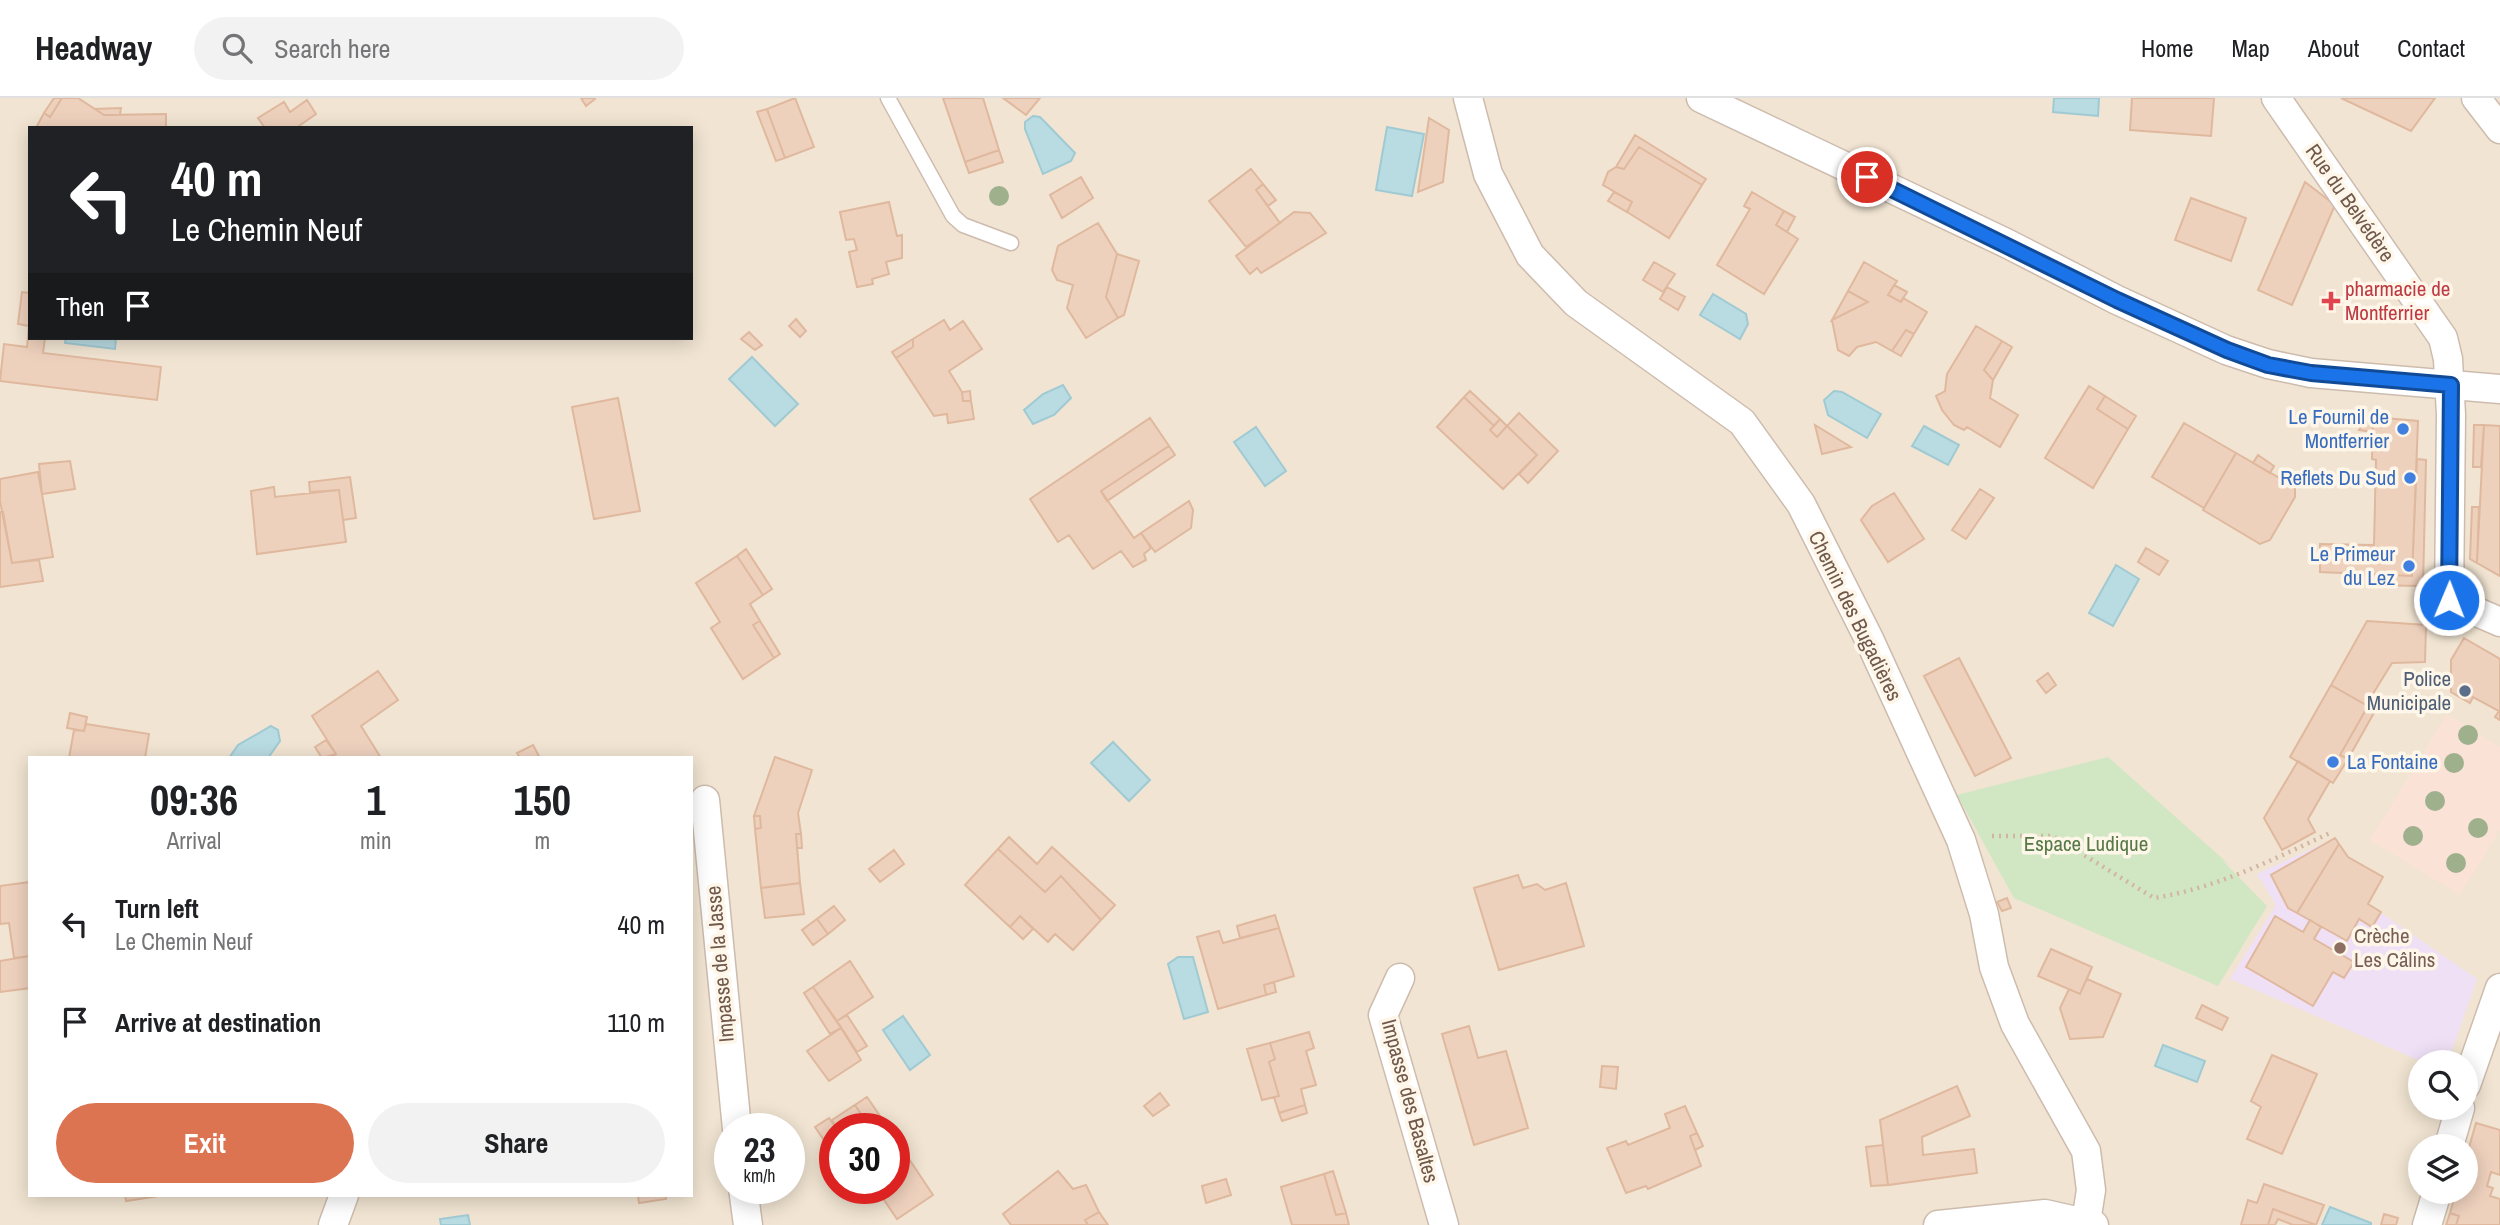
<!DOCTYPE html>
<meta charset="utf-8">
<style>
body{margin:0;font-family:"Archivo Narrow",sans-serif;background:#f2f2f2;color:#202124;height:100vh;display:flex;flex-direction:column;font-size:26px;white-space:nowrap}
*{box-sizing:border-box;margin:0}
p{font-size:23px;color:#757577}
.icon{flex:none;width:38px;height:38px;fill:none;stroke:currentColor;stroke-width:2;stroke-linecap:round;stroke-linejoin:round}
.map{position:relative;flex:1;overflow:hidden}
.details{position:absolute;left:28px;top:658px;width:665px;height:441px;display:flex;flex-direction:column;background:#fff;border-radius:0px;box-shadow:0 4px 18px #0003}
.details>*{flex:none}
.guide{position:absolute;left:28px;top:28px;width:665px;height:214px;border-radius:0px;box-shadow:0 4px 18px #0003;background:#202124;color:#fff;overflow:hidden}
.tools{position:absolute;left:2408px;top:952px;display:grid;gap:14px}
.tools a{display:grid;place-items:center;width:70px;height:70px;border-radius:50%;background:#fff;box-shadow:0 4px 18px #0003;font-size:35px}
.speed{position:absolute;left:714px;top:1015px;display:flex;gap:14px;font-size:35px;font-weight:700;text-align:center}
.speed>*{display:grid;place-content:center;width:91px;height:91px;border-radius:50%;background:#fff;box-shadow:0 4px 18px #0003;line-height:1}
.speed small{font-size:18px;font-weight:400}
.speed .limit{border:10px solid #d22;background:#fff;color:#111}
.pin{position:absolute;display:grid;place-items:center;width:60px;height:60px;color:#fff;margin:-30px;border:4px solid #fff;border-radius:50%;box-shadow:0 2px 7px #0007}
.me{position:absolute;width:77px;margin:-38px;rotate:1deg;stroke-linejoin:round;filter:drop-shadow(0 0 5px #0008)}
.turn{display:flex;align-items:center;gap:24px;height:147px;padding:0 28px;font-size:32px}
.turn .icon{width:91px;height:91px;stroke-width:2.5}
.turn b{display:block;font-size:49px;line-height:60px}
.then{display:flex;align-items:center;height:66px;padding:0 28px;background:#0003;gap:14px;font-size:26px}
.eta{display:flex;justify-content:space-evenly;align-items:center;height:119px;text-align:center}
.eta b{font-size:42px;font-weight:700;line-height:49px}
.button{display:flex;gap:14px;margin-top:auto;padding:14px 28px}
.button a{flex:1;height:80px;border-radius:42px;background:#dc7351;color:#fff;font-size:28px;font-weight:700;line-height:80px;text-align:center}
.button a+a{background:#f2f2f2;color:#202124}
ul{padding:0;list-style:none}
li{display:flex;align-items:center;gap:21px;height:98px;padding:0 28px}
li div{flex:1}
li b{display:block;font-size:26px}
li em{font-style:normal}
header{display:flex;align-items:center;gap:42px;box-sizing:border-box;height:98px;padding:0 35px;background:#fff;border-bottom:2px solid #e0e0e0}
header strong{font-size:33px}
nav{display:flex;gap:38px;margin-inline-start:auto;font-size:24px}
.search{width:490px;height:63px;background:#f2f2f2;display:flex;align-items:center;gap:18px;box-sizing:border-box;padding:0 24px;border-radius:38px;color:#757577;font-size:26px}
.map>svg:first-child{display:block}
.residential{fill:#f1e4d2;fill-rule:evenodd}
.commercial{fill:#fae2d7}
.education{fill:#efe0f6}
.green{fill:#d1e6c3}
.water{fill:#b9dbe2;stroke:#a0cad3;stroke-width:2}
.building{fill:#eed1bd;stroke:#dfb89e;stroke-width:2}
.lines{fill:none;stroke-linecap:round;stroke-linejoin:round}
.service-casing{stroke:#cdbcae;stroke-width:17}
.minor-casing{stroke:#cdbcae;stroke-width:31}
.path{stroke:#d2b5a0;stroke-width:4.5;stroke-dasharray:2 5;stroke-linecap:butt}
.service{stroke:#fff;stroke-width:14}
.minor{stroke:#fff;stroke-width:28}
.tree{fill:#9fb08d}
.route-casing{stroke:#114b97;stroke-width:18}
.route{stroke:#1a73e8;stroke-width:12}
.health-dot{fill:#e0444e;stroke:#fef6e9;stroke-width:2.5}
.shop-dot{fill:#3f7fe0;stroke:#fef6e9;stroke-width:2.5}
.service-dot{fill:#5c6f8a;stroke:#fef6e9;stroke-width:2.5}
.education-dot{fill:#8d6e63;stroke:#fef6e9;stroke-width:2.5}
.labels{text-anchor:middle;stroke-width:7;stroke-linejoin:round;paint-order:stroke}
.street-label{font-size:21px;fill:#70594b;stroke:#fef6e9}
.health-label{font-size:21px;fill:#be3a42;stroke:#fef6e9;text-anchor:start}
.shop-label{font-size:21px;fill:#366cbe;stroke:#fef6e9;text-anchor:end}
.service-label{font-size:21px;fill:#4e5e75;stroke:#fef6e9;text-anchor:end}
.park-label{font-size:21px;fill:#557a47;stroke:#fef6e9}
.education-label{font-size:21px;fill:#785e54;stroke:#fef6e9;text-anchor:start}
</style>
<header>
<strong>Headway</strong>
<div class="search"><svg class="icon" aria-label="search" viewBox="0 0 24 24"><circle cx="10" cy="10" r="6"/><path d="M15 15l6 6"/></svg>Search here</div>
<nav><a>Home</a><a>Map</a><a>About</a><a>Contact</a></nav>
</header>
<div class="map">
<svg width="2500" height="1127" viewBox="0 0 2500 1127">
<rect width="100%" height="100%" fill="#faf2e3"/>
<!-- residential -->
<path class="residential" d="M0,0H2500V1127H0ZM30,30H691V240H30ZM30,660H691V1097H30ZM2420,964H2466V1010H2420ZM730,1031H789V1090H730ZM835,1031H894V1090H835ZM2420,1048H2466V1094H2420Z"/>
<!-- commercial -->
<path class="commercial" d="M2447,616L2500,649V732L2460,797L2370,742Z"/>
<!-- education -->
<path class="education" d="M2335,740L2348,759L2383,779L2368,806L2477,881L2448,964H2423L2230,881L2276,807L2257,776Z"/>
<!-- green -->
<path class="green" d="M2108,659L2232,769L2221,761L2267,808L2218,888L2014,800L1957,697Z"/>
<!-- water -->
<path class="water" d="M2054,0H2099L2098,18L2053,14Z
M1033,18L1040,19L1075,55L1071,63L1043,76L1025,31V24Z
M1387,29L1424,36L1412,98L1376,92Z
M1713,196L1746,216L1748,226L1740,241L1700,217Z
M66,240H116L115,251L65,245Z
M752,259L798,306L775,328L729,281Z
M1063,287L1071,300L1054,317L1033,326L1024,312L1043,296Z
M1834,293L1842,294L1881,316L1867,340L1828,317L1824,302Z
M1924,328L1959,347L1948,367L1912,348Z
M1256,329L1286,373L1265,388L1234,344Z
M2116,467L2139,481L2113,528L2089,515Z
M271,628L278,632L280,643L268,660H229L238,647Z
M1113,644L1150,682L1129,703L1091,665Z
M1178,859H1193L1208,914L1184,921L1168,866Z
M903,918L930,957L910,972L883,932Z
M2163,947L2205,963L2197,984L2155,968Z
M2330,1109L2371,1125V1127H2322Z
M468,1117L470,1127H441L440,1121Z"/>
<!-- building -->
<path class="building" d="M54,0H62L50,19L44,15Z
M62,0H78L104,17L166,16V30H36L44,15L50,19Z
M581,0H594L595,1L586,8Z
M795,0L814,49L785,60L767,11Z
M943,0H983L999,52L965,64Z
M1003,0H1040L1026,17Z
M2132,0H2214L2211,38L2130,32Z
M2341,0H2435L2411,33Z
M307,2L316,16L296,30H265L258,20L284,4L290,14Z
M121,10L120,17H104L95,11Z
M767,11L785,60L776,63L757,14Z
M1429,20L1449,32L1443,84L1418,94Z
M1635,37L1706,81L1702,87L1639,49L1624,71L1616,69Z
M1639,49L1702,87L1669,140L1627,114L1632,104L1603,87L1608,74L1616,69L1624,71Z
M999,52L1003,64L969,75L965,64Z
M1251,71L1263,86L1256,92L1280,125L1246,149L1209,103Z
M1081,79L1093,100L1062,120L1050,97Z
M2305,84L2335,107L2292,207L2258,192Z
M1263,86L1276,102L1268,108L1256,92Z
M1614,94L1632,104L1627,114L1608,103Z
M1752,94L1784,113L1776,127L1798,141L1764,196L1717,167L1750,111L1744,108Z
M2191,100L2246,120L2231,163L2175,142Z
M889,104L897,138L902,137V160L886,164L889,176L872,181L873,186L857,189L849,154L857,152L854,141L846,142L840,114Z
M1784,113L1795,119L1787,134L1776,127Z
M1294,114L1310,115L1326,135L1261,175L1257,170L1250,176L1236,158Z
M1098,125L1117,156L1106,199L1118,220L1086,240L1067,210L1073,187L1057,182L1052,172L1058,148Z
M1117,156L1139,163L1124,217L1118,220L1106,199Z
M1654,164L1675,176L1663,194L1643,182Z
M1864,164L1897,183L1888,197L1901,204L1903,200L1927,214L1914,236L1906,232L1892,253L1876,244L1857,249L1849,258L1838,252L1832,222L1868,204L1848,193Z
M1894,187L1907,194L1901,204L1888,197Z
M1667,189L1685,199L1678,212L1660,201Z
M1848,193L1868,204L1832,222Z
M22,194L30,195V240H45L43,255L161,269L157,302L0,283L4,246L27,249L29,228L18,226Z
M796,221L806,233L800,239L789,228Z
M944,222L950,232L963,223L982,251L949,273L962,294L963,303H971L974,321L948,325L947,316L934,318L896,260L913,249V241Z
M1976,228L2002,243L1984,272L1993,282L1990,300L2018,317L2000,349L1967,329L1964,332L1954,327L1942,312L1936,298L1945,293L1947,276Z
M1906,232L1914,236L1901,258L1892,253Z
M749,234L762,247L755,252L741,241Z
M913,241V249L896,260L892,254Z
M2002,243L2012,249L1993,282L1984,272Z
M2089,288L2105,298L2097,311L2128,331L2093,390L2045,360Z
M970,293L971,303H963L962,294Z
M1470,293L1500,321L1494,328L1464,299Z
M2105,298L2136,318L2128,331L2097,311Z
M1464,299L1494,328L1490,332L1497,339L1507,328L1537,357L1503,391L1437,329Z
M618,300L640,413L594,421L572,309Z
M1519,315L1558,353L1528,385L1519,376L1537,357L1507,328Z
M2367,319H2373V334L2359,332Z
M2373,319L2418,323L2412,478L2320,474V446L2374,447L2376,362L2372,361Z
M1150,320L1169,348L1101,393L1134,440L1141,435L1151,450L1144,456L1146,462L1133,469L1121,453L1093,471L1069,437L1058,444L1030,401Z
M1500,321L1507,328L1497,339L1490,332Z
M2184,325L2236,355L2204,410L2152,379Z
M1815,327L1851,349L1822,356Z
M2474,327H2484L2481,369H2473Z
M2484,327L2500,328V478L2477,465Z
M1169,348L1175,357L1107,403L1101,393Z
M2236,355L2295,389V399L2270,442L2260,446L2203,412Z
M2258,357L2274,368L2270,375L2253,365Z
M2417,361L2426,362L2423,488L2363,487L2364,476L2412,478Z
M70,363L75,391L42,396L39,366Z
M38,374L53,459L12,465L0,403V381Z
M350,379L356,420L343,422L339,392L310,394L309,384Z
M274,389L275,399L339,392L346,444L257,456L251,393Z
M1980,391L1994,400L1966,441L1952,432Z
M1894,395L1924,441L1888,464L1861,422L1872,408Z
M1189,403L1193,412L1191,430L1155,454L1141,435Z
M2472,409H2479L2477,465L2470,461Z
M0,414H3L12,465L39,462L43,483L0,489Z
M2146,450L2168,463L2159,477L2138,464Z
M746,451L772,491L763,497L737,458Z
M737,458L763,497L750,506L760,523L753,527L774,560L743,581L711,530L720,524L696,485Z
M760,523L780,556L774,560L753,527Z
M2367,523L2426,527L2425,564L2392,565L2366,607L2331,587Z
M2464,540L2500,561V622L2495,619L2499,613L2473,599L2470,605L2451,594V562Z
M1959,560L2011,660L1975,678L1924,578Z
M378,573L398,602L361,628L381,660H330L336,656L312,618Z
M2048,575L2056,587L2046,595L2037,583Z
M2331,587L2368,608L2340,657L2348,661L2333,685L2290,659Z
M2368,608L2375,613L2348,661L2340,657Z
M70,615L87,619L84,633L67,630Z
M86,626L149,636L145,660H69L74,632L84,633Z
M326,642L336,656L322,660L315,649Z
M533,647L540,660H520L517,655Z
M775,659L812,672L798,715L801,736H796L800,785L761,790L755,731L761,730L760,718H754Z
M2298,663L2330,683L2308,721L2315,734L2282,752L2264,720Z
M754,718H760L761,730L755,731Z
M796,736H801L802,750H797Z
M1009,739L1037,766L1052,749L1115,807L1101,822L1061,778L1045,794L998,751Z
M2335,740L2339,746L2297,815L2288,810L2271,777Z
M2339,746L2348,759L2383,779L2368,806L2381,814L2372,829L2359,821L2347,843L2297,815Z
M998,751L1045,794L1061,778L1101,822L1073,852L1055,836L1048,844L1020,818L1010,829L965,787Z
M894,752L904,766L880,784L869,771Z
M1518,777L1523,790L1537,786L1545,792L1566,785L1584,848L1499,872L1474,790Z
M30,784V858L14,860L9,825L0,826V788Z
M800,785L804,816L765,820L761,790Z
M2007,800L2011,810L2002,813L1997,804Z
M834,808L845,822L828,836L817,821Z
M1275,817L1279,830L1240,840L1237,828Z
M1020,818L1033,831L1023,841L1010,829Z
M2275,818L2303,834L2310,822L2321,829L2314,841L2354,864L2344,880L2333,874L2313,908L2246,869Z
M817,821L828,836L813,847L802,832Z
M1279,830L1294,878L1264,887L1266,897L1218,911L1197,839L1219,833L1223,845Z
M2051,851L2092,869L2080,896L2038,878Z
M30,858V890L0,894V863Z
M850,863L873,899L837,923L813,889Z
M2092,869L2087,881L2121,896L2103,939L2070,941L2060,910L2069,891L2080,896Z
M1274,884L1276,894L1266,897L1264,887Z
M813,889L841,930L830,936L804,895Z
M2202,907L2228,920L2222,932L2196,920Z
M847,917L867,948L857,954L837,923Z
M1469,928L1478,960L1506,953L1528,1030L1474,1047L1442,936Z
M841,930L861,962L829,983L807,953Z
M1309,934L1314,950L1306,953L1316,987L1301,991L1305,1007L1279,1015L1274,999L1279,998L1269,964L1275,961L1270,945Z
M1270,945L1275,961L1269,964L1279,998L1262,1002L1247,951Z
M2272,957L2317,976L2282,1056L2247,1041L2261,1009L2251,1003Z
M1602,968L1618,969L1616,991L1600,989Z
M1957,988L1970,1018L1922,1039L1923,1057L1974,1051L1977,1075L1888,1087L1880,1022Z
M1160,995L1169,1007L1153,1018L1144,1008Z
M867,999L889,1031H871L855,1007Z
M855,1007L871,1031H837L832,1022Z
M1305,1007L1307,1015L1282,1023L1279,1015Z
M1685,1008L1697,1035L1690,1038L1701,1068L1648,1091L1646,1088L1626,1095L1607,1050L1626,1043L1628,1047L1670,1030L1665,1016Z
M829,1020L837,1031L832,1054L815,1029Z
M2476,1025L2500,1032V1077L2491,1074L2487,1088L2493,1090L2490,1098L2500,1101V1127H2456L2459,1118L2450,1115L2456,1094H2466V1060Z
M1697,1035L1703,1048L1695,1052L1690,1038Z
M899,1046L933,1097L897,1121L876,1090H894V1049Z
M1883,1047L1888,1087L1871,1088L1866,1049Z
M1058,1073L1073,1091L1086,1087L1099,1114L1085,1122L1088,1127H1011L1003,1116Z
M1333,1073L1346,1115L1336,1117L1324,1076Z
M1324,1076L1336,1117L1346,1115L1349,1127H1292L1281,1089Z
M1226,1081L1231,1097L1206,1105L1202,1088Z
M2264,1086L2324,1107L2316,1127L2273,1111L2268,1127H2241L2248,1102L2257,1105Z
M125,1097H165L126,1103Z
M638,1097H666V1101L639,1105Z
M2273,1111L2316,1127H2293L2278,1121L2275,1127H2268Z
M1099,1114L1108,1127H1088L1085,1122Z
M2450,1115L2459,1118L2456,1127H2446Z
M2384,1116L2398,1120L2396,1127H2381Z"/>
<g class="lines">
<!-- service casing -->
<g class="service-casing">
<path id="service" d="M888,0L953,118L963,127L1011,145"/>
</g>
<!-- minor casing -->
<g class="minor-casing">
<path id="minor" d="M1468,0L1488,76L1530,157L1576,205L1742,324L1801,406L1869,541L1961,742L1984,816L1994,869L2015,926L2086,1053L2091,1092L2086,1124
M1701,0L2008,146L2117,202L2226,252L2268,266L2311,275L2500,291
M2276,0L2443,240L2448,261L2451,317L2449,502L2500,524
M2476,0L2500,31
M705,702L737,1031
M1400,880L1383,917L1444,1127
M2466,987L2500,890
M2449,1048L2460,1010
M743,1090L748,1127
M333,1127L344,1097
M1938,1127L2045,1116L2094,1127
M2427,1127L2437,1094"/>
</g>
<!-- path -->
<path class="path" d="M1992,738H2053L2154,800C2217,790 2274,761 2332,734"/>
<!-- service -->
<use href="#service" class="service"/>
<!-- minor -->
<use href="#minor" class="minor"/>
</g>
<!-- trees -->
<g class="tree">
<circle cx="999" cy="98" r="10"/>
<circle cx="2468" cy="637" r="10"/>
<circle cx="2454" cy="665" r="10"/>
<circle cx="2435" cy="703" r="10"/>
<circle cx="2478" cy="730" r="10"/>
<circle cx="2413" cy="738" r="10"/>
<circle cx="2456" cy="765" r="10"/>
</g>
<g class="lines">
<!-- route casing -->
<g class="route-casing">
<path id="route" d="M1867,79L2117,202L2227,252L2268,267L2311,275L2451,287L2449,502"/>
</g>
<!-- route -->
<use href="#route" class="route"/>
</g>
<!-- markers -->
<path class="health-dot" d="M2327.5 192.5h7v7h7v7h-7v7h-7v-7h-7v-7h7z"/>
<g class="shop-dot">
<circle cx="2403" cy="331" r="7"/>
<circle cx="2410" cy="380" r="7"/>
<circle cx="2409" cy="468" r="7"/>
<circle cx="2333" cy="664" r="7"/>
</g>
<circle class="service-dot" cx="2465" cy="593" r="7"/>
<circle class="education-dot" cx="2340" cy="850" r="7"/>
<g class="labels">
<!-- street labels -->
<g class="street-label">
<text transform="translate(2350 105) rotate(55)" y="7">Rue du Belvédère</text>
<text transform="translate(1855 518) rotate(64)" y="7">Chemin des Bugadières</text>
<text transform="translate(720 866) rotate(-95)" y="7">Impasse de la Jasse</text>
<text transform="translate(1410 1003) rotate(75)" y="7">Impasse des Basaltes</text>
</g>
<!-- health labels -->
<g class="health-label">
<text x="2345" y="198">pharmacie de<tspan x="2345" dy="24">Montferrier</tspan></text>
</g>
<!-- shop labels -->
<g class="shop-label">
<text x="2389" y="326">Le Fournil de<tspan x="2389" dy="24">Montferrier</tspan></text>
<text x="2396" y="387">Reflets Du Sud</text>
<text x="2395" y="463">Le Primeur<tspan x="2395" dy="24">du Lez</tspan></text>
<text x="2347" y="671" text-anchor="start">La Fontaine</text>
</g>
<!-- service labels -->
<g class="service-label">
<text x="2451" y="588">Police<tspan x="2451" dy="24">Municipale</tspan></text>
</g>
<!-- park labels -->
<g class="park-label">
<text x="2086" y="753">Espace Ludique</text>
</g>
<!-- education labels -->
<g class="education-label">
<text x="2354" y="845">Crèche<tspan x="2354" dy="24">Les Câlins</tspan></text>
</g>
</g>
</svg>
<div class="tools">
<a><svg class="icon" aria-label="search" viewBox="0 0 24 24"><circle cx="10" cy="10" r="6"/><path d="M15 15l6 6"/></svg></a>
<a><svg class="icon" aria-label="layers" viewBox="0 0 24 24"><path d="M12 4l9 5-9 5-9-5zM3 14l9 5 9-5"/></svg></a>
</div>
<div class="speed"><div>23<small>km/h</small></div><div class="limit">30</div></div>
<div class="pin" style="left:1867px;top:79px;background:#d93025"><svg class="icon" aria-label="arrive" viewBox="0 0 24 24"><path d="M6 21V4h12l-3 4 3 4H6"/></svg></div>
<svg class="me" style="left:2449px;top:502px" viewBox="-20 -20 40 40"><circle r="17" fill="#1a73e8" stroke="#fff" stroke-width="3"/><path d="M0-11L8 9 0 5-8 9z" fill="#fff"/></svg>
<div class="guide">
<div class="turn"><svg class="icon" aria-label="left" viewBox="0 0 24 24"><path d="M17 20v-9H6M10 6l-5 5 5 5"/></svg><div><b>40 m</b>Le Chemin Neuf</div></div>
<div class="then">Then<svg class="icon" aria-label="arrive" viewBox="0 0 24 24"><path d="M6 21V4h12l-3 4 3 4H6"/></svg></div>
</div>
<section class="details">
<div class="eta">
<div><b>09:36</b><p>Arrival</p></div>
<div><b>1</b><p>min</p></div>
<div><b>150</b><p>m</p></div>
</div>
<ul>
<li><svg class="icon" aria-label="left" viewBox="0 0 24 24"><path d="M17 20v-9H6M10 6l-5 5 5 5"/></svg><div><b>Turn left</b><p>Le Chemin Neuf</p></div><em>40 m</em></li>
<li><svg class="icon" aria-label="arrive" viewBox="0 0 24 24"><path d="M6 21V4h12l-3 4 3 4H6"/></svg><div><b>Arrive at destination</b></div><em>110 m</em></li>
</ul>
<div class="button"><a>Exit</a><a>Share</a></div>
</section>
</div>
